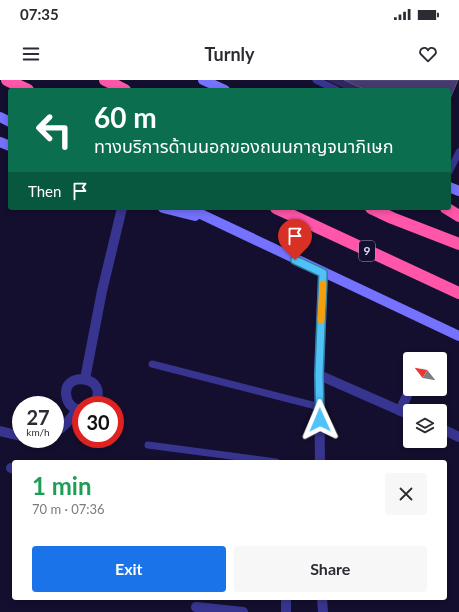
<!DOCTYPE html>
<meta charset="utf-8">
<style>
body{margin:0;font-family:Lato,"Noto Sans Thai",sans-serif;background:#f7f7f7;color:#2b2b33;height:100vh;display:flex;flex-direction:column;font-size:15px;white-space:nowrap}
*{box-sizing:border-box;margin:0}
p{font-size:13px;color:#7c7c81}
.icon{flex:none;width:22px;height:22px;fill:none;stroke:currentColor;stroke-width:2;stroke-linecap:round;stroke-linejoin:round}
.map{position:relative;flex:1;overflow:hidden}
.drawer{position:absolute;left:12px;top:380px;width:435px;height:140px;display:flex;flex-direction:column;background:#fff;border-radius:4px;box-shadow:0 2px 6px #0003}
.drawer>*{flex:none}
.guide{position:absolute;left:8px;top:8px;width:443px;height:122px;border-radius:4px;box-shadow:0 2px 6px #0003;background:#0b6e4f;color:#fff;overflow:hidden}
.needle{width:26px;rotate:301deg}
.fabs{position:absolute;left:403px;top:272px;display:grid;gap:8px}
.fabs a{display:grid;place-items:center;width:44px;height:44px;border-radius:4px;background:#fff;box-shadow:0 2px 6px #0003;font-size:20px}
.speed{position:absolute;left:12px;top:316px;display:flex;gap:8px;font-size:20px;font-weight:700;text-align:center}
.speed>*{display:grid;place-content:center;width:52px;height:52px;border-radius:50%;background:#fff;box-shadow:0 2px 6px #0003;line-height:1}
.speed small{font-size:10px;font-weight:400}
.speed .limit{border:6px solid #d22;background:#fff;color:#111}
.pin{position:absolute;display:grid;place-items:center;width:34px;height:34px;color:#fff;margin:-41px -17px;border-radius:50% 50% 50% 0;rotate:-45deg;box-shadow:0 0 4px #0007}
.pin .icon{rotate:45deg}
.me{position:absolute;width:44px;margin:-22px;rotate:359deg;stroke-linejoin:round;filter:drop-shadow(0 0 3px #0008)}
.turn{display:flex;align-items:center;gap:14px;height:84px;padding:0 20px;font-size:18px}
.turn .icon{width:52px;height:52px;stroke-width:2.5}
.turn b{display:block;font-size:28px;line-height:34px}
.then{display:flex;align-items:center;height:38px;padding:0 20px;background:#0003;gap:8px;font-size:15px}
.round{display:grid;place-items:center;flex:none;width:42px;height:42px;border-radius:4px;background:#f7f7f7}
.overview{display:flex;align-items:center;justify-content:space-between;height:68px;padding:0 20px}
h1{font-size:24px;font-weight:700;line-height:30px;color:#1e9e55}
.button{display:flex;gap:8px;margin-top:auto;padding:8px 20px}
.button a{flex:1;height:46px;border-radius:4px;background:#1a73e8;color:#fff;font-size:16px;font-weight:700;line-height:46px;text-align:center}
.button a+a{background:#f7f7f7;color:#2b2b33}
.status{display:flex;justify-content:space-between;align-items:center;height:28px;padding:0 20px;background:#fff;direction:ltr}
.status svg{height:11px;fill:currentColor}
header{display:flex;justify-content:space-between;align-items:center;height:52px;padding:0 20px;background:#fff;font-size:18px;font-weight:700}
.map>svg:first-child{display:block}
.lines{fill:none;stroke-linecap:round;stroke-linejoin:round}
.lane{stroke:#383591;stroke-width:7}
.street{stroke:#383591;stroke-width:10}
.secondary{stroke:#7572ff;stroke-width:10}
.highway{stroke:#ff56a9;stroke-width:12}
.wall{fill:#31275d}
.building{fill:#443a6f;stroke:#5c5385}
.route-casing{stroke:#337fa1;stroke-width:10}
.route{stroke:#4fc3f7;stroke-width:7}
.slow{stroke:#f59e0b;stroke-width:7}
.labels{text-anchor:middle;stroke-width:4;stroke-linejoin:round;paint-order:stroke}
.shield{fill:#140f2e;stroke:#a29ec0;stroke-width:1}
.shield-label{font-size:12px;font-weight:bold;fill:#dfdbff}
</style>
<div class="status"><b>07:35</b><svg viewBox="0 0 49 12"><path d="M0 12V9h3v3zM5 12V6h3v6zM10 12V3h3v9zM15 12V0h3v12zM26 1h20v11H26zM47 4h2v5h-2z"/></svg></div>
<header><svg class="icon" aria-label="menu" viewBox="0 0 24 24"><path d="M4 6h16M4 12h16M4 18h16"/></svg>Turnly<svg class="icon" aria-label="heart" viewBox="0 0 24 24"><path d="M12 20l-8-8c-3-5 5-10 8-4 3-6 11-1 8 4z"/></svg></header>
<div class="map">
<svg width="459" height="532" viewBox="0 0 459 532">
<rect width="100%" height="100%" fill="#140f2e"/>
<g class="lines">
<!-- lane -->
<path class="lane" d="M316,0L337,10
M449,92L459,72
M152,284L320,327
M148,365L276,382"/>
<!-- street -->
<path class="street" d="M319,295L410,335
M85,299L102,211L122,128
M81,330C75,329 69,326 67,319C58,288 114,296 93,325
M400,331L410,309
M440,348L459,357
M0,351L21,356
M55,352C65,347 71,339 77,329
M320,382L319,295L323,193
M11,388L14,389
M322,518L323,532
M196,527L243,532
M286,532V518"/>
<!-- secondary -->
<path class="secondary" d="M203,0L225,10
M0,37L10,42
M0,62L10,66
M449,107L459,111
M163,128L195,136
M188,128L459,256"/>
<!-- highway -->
<path class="highway" d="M7,0L28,10
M105,0L125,10
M276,128L459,213
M371,128L392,138L459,164
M446,128L459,136"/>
</g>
<!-- wall -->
<path class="wall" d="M326,0H458L449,10H348Z"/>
<!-- building -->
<path class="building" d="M344,0H458L449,21V10H366Z"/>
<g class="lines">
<!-- route casing -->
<g class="route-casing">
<path id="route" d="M295,180L323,193L319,295L320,340"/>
</g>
<!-- route -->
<use href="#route" class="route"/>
<!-- slow -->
<path class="slow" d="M321,240L323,204"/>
</g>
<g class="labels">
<!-- shield labels -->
<rect class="shield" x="359" y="161" width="16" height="20" rx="3"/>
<g class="shield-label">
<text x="367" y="175">9</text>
</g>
</g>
</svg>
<div class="fabs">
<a><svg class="needle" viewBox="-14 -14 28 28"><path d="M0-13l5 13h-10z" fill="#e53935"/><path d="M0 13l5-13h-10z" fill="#7c7c81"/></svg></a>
<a><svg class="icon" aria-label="layers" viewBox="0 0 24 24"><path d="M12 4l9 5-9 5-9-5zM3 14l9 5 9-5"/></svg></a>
</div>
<div class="speed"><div>27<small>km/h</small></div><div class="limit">30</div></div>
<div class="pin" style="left:295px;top:180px;background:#d93025"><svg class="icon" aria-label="arrive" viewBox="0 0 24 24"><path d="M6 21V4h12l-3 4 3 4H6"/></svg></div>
<svg class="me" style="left:320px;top:340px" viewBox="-20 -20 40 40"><path d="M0-17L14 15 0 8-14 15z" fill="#4fc3f7" stroke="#fff" stroke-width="4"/></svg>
<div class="guide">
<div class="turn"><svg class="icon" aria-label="left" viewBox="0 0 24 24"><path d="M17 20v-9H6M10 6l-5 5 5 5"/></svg><div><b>60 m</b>ทางบริการด้านนอกของถนนกาญจนาภิเษก</div></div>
<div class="then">Then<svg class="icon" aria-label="arrive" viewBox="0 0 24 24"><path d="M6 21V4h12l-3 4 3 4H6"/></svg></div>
</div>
<section class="drawer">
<div class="overview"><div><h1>1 min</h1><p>70 m · 07:36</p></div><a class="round"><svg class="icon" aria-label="close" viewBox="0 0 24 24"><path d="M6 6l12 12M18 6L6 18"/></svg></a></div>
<div class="button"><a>Exit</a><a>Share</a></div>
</section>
</div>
